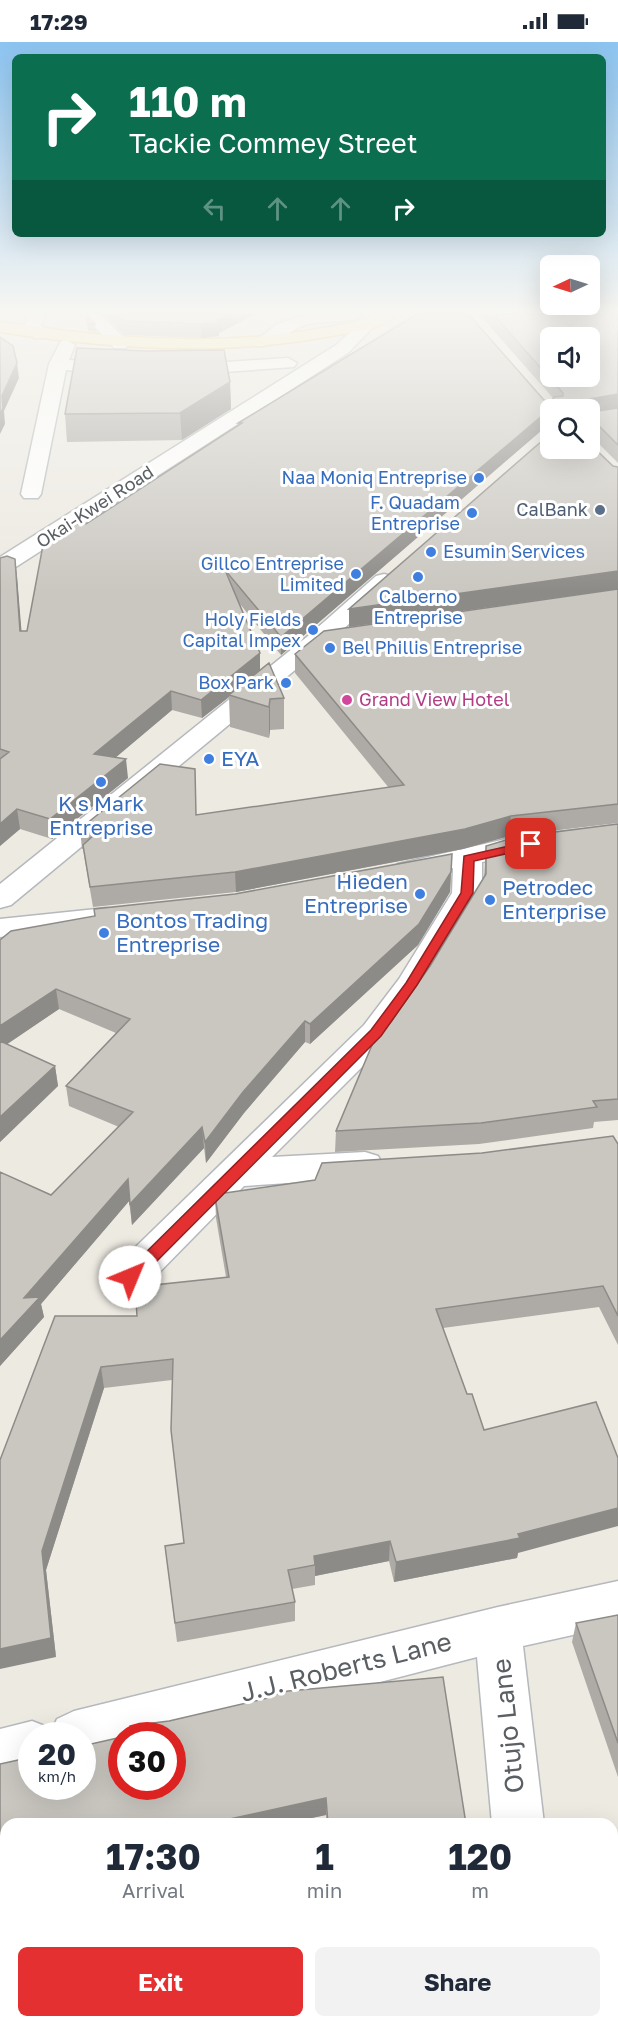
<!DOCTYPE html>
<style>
body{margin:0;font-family:"Golos Text",sans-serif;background:#f2f2f3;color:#1f2937;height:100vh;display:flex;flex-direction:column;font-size:22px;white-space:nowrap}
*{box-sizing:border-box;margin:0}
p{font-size:20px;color:#747a83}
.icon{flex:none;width:33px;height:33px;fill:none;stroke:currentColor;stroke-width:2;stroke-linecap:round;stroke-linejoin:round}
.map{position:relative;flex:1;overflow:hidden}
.details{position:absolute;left:0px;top:1776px;width:618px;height:210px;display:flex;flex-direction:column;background:#fff;border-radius:18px 18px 0 0;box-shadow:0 6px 24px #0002}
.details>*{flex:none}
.guide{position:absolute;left:12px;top:12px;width:594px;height:183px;border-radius:9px;box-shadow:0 6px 24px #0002;background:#0b6e4f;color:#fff;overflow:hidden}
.needle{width:39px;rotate:266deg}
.controls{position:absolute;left:540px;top:213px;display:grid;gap:12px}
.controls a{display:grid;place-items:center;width:60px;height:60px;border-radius:9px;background:#fff;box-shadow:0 6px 24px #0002;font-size:30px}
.speed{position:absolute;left:18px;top:1680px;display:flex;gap:12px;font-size:30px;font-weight:700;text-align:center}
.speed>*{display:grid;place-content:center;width:78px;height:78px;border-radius:50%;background:#fff;box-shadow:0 6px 24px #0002;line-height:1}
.speed small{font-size:15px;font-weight:400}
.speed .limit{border:9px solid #d22;background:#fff;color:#111}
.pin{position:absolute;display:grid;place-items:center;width:51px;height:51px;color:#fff;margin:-26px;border-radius:12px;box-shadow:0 3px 9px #0006}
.me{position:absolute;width:66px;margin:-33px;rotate:45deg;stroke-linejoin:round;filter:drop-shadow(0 0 4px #0008)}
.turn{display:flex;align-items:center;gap:21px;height:126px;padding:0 18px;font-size:27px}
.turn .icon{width:78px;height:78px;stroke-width:2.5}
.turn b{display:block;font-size:42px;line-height:51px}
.lanes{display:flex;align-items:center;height:57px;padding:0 18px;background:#0003;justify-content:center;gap:30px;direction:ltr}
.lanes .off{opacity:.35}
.eta{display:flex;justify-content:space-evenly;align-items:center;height:102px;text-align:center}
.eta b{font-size:36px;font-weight:700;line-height:42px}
.action{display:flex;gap:12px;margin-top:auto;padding:12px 18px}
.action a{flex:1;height:69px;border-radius:9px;background:#e53031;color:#fff;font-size:24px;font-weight:700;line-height:69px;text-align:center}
.action a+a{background:#f2f2f3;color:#1f2937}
.status{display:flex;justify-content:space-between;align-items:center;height:42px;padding:0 30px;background:#fff;direction:ltr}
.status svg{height:16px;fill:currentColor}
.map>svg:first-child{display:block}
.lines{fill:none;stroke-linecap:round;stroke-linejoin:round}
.minor-casing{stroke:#b5b8bc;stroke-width:3}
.major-casing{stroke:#eeb85a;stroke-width:3}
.minor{fill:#fff;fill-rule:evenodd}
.major{fill:#fde8a7;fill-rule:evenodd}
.wall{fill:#aeaba6}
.shaded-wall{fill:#8d8b87}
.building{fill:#cac7c1;stroke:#8d8b87;stroke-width:1.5;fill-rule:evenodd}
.route{fill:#e53031;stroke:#951f20;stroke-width:1.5}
.shop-dot{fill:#3f7fe0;stroke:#fff;stroke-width:2}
.service-dot{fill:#5c6f8a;stroke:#fff;stroke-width:2}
.hotel-dot{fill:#d1479c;stroke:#fff;stroke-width:2}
.labels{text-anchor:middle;stroke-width:6;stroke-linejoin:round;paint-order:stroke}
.far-shop-label{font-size:18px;fill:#366cbe;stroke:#fff;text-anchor:end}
.far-street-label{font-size:18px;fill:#5a5f63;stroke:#fff}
.far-service-label{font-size:18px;fill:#4e5e75;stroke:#fff;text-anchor:end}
.far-hotel-label{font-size:18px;fill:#b23c85;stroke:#fff;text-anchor:start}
.shop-label{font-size:21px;fill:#366cbe;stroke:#fff;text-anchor:start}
.near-street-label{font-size:26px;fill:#5a5f63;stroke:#fff}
</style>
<div class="status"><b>17:29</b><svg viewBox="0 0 49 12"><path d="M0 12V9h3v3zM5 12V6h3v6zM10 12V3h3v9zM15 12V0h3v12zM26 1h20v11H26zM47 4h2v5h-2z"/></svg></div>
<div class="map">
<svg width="618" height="1986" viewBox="0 0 618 1986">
<rect width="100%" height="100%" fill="#edeae2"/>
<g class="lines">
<!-- minor casing -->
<g class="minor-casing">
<path id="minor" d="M30,272H46L41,283L48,292L46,296H34L25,283Z
M83,272H100L126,298L128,302L126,306H114Z
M310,272H363C356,281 321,279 308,282C292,286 270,307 257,304L255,300L277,282Z
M368,277L376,282L348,311L8,530L0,532V515L336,303L362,279Z
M67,298L75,303L69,318L119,323L128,328L119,333L66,328L41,452L38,456H24L21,452L49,322L61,299Z
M288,316L297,321L294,325L182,333L173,328L182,323Z
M384,532L392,534L395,539L392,544L324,604L11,863L0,866V842L308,594L376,534Z
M618,783V799L482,820V851L422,950L388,999L272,1115L365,1110L378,1114L383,1123L378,1132L365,1136L244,1144L144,1246L130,1250L116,1246L111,1235L116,1224L364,983L399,937L452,851L453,826L408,837L398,834L393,828L398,822L510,796Z
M106,866L117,868L121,875L117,882L0,895V877Z
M618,1539V1583L523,1604L544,1782H492L477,1615L171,1694H122V1706L82,1716V1694H32V1729L0,1737V1687L32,1679L50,1686L51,1690L57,1677L74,1669L498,1565Z
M509,1980H565L566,1986H510Z"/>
</g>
<!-- major casing -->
<g class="major-casing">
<path id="major" d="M376,272H396C385,287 354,290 337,293C224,315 113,307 0,290V280C101,295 203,305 305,289C329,285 354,282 376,272Z"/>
</g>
<!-- minor -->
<use href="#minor" class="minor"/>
<!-- major -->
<use href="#major" class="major"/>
</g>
<!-- wall -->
<path class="wall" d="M103,272H279L252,274L219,291V294L202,296L124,293Z
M479,272H618V421L597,400L590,398V368H550L542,388L281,613L240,562L260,628L284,656V687L270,688L269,696L230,685L229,655L202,676L172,668L115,716L128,736L52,797L20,787L0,804V516L15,517L21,589H27L86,482L238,383V381L544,358L551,360L553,356Z
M87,281L95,282L96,290L88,289Z
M230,340L231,367L182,398L67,400L65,372Z
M618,547V781L509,794L463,807L236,850L93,865L83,807H82L80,787L197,773L389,746L295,631V612Z
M618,782V1078L594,1080L593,1086L479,1102L335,1110L336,1089L391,980L430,924L484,835L486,804Z
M451,830L450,850L418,903L310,1002L305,1000L244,1071L206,1121L204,1106L132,1183L129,1159L41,1262L44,1275L0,1324V1130L51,1153L119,1085L69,1064L66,1044L116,991L59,967L7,1002L55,1024L58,1044L0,1100V898Z
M618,1102V1303L599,1265L443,1286L518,1511L517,1516L394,1540L389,1519L315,1534V1543L292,1547L295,1560V1579L177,1600L165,1504L184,1501L172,1338L104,1346L46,1528L56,1615L0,1418L137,1274L226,1235L216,1176L215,1155L482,1111Z
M618,1573V1735L572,1600L576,1581Z
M443,1635L466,1782H327L326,1773L283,1782H6V1980H148L149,1986H0V1722L32,1715V1744H82V1704L122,1695V1744H172V1694H128L131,1693L130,1684L169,1679L272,1655V1653L288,1649Z
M345,1980H498V1981L497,1986H346Z"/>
<!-- shaded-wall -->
<path class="shaded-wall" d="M228,272H252V274L219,291V294L202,296L201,282L218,278Z
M17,321L19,336L4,369L5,382L0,392V372L2,354Z
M230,340L231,367L182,398L180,371Z
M618,352V367L590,372V357Z
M550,371V386L542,388L281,613V595L543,373Z
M15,517L17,534L23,607L20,589Z
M618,529V547L349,585V567Z
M260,611V629L229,653V655L202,676L201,658Z
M171,649L172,668L96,732L94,712Z
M270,657V688L269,696V665Z
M126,717L128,736L52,797L50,777Z
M17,767L20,787L0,804V782Z
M511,774L509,794L463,807L236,850L235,830Z
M451,830L450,850L418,903L310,1002V982Z
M56,947L59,967L0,1007V984Z
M305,979V1000L244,1071L206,1121L205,1100L243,1050Z
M55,1024L58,1044L0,1100V1075Z
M202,1085L204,1106L132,1183L130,1162Z
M128,1137L130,1158L41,1262L44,1275L0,1324V1298L24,1256Z
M101,1325L104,1346L46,1528L56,1615L0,1627V1607L42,1509Z
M618,1466V1484L518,1511L517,1516L394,1540L396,1520L518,1492Z
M390,1499L389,1519L315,1534V1523L314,1514Z
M326,1756V1773L283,1782H207Z"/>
<!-- building -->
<path class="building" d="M116,272H228L218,278V281L201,282L123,279Z
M417,272H463L470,274L544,358L551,360L554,355L563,354V351L493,272H618V352L590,357V368L592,370L618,366V403L599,384L591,382L590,388V368H550V371L543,373L281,595L225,528L260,611L201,658L171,649L94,712L126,717L50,777L17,767L0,782V717L9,710L0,707V516L7,514L15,517L20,589H27L43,503L80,480L86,482L242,381H238ZM550,296H590V334H550Z
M88,274L95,282L87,281Z
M0,295L13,304L17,321L2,354L3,366L0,372Z
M77,306L147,309L224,308L230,340L180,371L65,372Z
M550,392V406H590V402L613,424L618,425V529L349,567Z
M618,547V762L511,774L465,787L235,830L90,845L83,803L95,792L80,787L160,722L195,727L196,773L404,743L295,612L324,589Z
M269,621L284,656L270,657L269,665L229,653Z
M618,782V1057L593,1059L597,1065L481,1081L336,1089L375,996L391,980L430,924L486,832V804L516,795Z
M452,812L451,830L419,882L310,982L305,979L243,1050L205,1100L202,1085L130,1162L128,1137L24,1256L40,1255L0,1298V1130L51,1153L133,1070L66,1044L130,977L56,947L0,984V898L11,889L95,874L94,867L235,852Z
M0,999L55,1024L0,1075Z
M613,1094L618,1102V1274L603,1244L436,1267L467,1352H472L484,1388L596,1360L618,1416V1466L518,1492L520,1496L396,1520L390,1499L314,1514L315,1523L288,1528L295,1560L175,1581L165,1504L184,1501L171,1388L173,1317L101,1325L42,1509L51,1596L0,1607V1418L55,1274H137L135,1245L229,1235L215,1155L218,1152L315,1138L322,1121L482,1111Z
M618,1573V1701L576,1581Z
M443,1635L466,1782H328L326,1756L207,1782H6V1980H147L148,1986H0V1722L32,1715V1744H82V1704L122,1695V1744H172V1694H128L131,1693L130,1684L169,1679L272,1655V1653L288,1649Z
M347,1980H498V1981L457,1986H348Z"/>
<!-- sky -->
<linearGradient id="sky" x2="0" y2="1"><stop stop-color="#8cc4f0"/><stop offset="0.49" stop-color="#f7f6f2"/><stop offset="1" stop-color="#f7f6f2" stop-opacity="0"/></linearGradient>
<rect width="618" height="550" fill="url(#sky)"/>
<!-- route -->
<path class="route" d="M531,799L536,800V805L474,819L473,851L417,943L381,994L136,1240H125L123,1235L125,1231L371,988L406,941L461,851L464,814Z"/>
<!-- markers -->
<g class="shop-dot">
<circle cx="479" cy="436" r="6"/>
<circle cx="472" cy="471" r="6"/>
<circle cx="431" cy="510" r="6"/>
<circle cx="356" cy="532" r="6"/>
<circle cx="418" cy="535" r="6"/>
<circle cx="313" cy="588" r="6"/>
<circle cx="330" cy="606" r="6"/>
<circle cx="286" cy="641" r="6"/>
<circle cx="209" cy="717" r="6"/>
<circle cx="101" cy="740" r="6"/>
<circle cx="420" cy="852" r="6"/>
<circle cx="490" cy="858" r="6"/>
<circle cx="104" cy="891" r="6"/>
</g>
<circle class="service-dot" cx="600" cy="468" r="6"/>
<circle class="hotel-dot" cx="347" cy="658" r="6"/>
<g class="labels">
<!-- far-shop labels -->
<g class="far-shop-label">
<text x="467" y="442">Naa Moniq Entreprise</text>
<text x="460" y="467">F. Quadam<tspan x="460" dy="21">Entreprise</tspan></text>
<text x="443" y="516" text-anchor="start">Esumin Services</text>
<text x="344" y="528">Gillco Entreprise<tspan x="344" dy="21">Limited</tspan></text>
<text x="418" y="561" text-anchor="middle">Calberno<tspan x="418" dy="21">Entreprise</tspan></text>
<text x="301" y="584">Holy Fields<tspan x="301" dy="21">Capital Impex</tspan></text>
<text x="342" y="612" text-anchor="start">Bel Phillis Entreprise</text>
<text x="274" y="647">Box Park</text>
</g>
<!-- far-street labels -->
<g class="far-street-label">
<text transform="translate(95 465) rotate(-33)" y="6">Okai-Kwei Road</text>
</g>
<!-- far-service labels -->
<g class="far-service-label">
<text x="588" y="474">CalBank</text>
</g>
<!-- far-hotel labels -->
<g class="far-hotel-label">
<text x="359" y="664">Grand View Hotel</text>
</g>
<!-- shop labels -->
<g class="shop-label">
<text x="221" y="724">EYA</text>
<text x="101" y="769" text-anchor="middle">K s Mark<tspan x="101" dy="24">Entreprise</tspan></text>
<text x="408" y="847" text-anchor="end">Hieden<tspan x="408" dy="24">Entreprise</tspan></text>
<text x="502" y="853">Petrodec<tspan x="502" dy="24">Enterprise</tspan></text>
<text x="116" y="886">Bontos Trading<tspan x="116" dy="24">Entreprise</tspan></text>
</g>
<!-- near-street labels -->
<g class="near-street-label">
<text transform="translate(346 1625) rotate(-14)" y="9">J.J. Roberts Lane</text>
<text transform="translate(508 1684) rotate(-96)" y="9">Otujo Lane</text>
</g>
</g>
</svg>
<div class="controls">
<a><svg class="needle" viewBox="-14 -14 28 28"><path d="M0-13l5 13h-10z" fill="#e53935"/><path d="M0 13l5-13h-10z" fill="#747a83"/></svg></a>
<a><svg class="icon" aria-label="sound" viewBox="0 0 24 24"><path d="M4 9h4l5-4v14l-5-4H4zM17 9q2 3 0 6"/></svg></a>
<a><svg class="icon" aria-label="search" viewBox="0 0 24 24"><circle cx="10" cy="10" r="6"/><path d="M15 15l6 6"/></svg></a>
</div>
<div class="speed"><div>20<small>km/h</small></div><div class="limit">30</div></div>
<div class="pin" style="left:531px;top:802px;background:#d93025"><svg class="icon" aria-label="arrive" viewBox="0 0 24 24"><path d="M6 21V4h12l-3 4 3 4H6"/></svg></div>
<svg class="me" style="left:130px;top:1235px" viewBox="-20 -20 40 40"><circle r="19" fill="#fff"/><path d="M0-13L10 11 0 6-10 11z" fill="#e53031"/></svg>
<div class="guide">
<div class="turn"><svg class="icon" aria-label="right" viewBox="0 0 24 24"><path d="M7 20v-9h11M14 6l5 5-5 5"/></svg><div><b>110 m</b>Tackie Commey Street</div></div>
<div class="lanes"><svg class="icon off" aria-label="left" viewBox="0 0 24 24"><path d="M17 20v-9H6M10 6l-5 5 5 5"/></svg><svg class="icon off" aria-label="ahead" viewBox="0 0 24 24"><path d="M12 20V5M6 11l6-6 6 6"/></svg><svg class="icon off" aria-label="ahead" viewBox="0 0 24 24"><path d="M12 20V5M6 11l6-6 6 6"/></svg><svg class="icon" aria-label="right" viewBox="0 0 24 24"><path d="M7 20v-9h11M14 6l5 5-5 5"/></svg></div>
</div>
<section class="details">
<div class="eta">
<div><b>17:30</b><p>Arrival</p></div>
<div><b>1</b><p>min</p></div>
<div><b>120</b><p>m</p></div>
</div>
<div class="action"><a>Exit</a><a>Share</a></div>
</section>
</div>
